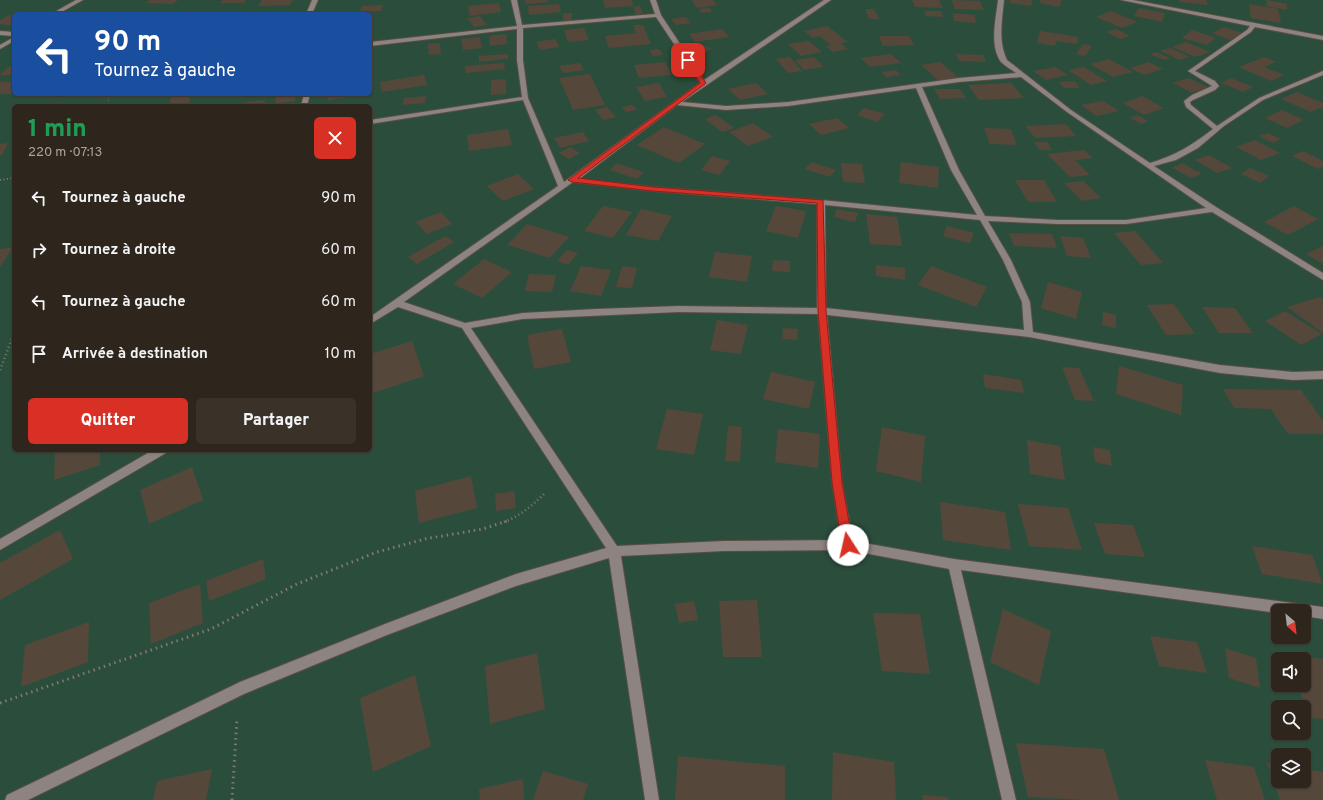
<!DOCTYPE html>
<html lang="fr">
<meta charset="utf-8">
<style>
body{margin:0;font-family:Overpass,sans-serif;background:#3a3229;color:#f1f3f6;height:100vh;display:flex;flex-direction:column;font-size:15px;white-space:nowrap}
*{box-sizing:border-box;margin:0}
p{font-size:13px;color:#a7a5a3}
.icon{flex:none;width:22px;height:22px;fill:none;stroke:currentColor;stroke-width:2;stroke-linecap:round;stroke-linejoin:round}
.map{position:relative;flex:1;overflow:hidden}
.sheet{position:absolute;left:12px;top:104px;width:360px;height:348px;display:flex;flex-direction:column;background:#2e261c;border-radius:6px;box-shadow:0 1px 3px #0004,0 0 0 1px #49433b}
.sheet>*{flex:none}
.top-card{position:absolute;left:12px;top:12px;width:360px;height:84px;border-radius:6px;box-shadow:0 1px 3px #0004,0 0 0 1px #49433b;background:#1a4fa0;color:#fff;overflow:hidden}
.needle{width:26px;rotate:152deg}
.fabs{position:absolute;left:1271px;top:604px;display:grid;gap:8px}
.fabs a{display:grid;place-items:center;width:40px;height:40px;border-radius:6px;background:#2e261c;box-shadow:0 1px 3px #0004,0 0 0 1px #49433b;font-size:20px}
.pin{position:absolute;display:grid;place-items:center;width:34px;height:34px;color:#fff;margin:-17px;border-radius:8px;box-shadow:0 2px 6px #0006}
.me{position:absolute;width:44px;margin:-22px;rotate:350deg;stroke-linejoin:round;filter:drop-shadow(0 0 3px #0008)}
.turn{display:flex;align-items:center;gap:14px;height:84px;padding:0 16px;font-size:18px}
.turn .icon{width:52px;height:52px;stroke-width:2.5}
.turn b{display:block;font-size:28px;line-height:34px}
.round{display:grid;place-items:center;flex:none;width:42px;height:42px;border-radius:6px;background:#3a3229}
.headline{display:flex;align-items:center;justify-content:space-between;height:68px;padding:0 16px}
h1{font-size:24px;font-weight:800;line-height:30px;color:#1e9e55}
.action{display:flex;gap:8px;margin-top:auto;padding:8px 16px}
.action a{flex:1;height:46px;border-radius:6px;background:#d93025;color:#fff;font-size:16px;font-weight:800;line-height:46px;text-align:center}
.action a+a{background:#3a3229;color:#f1f3f6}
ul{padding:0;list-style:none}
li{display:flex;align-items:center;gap:12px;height:52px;padding:0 16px}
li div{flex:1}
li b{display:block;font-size:15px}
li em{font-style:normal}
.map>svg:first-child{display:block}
.green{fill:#2b4e3c;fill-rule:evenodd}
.building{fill:#55483b}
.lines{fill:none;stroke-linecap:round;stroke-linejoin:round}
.minor-casing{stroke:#594e42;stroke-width:2}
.path-far3{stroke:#84796e;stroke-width:1.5;stroke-dasharray:0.5 2;stroke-linecap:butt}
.path-far2{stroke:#84796e;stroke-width:2;stroke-dasharray:1 2.5;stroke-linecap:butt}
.path-far1{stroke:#84796e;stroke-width:2.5;stroke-dasharray:1 3;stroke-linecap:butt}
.path{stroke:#84796e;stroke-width:3;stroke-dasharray:1.5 4;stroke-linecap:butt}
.minor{fill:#8d8381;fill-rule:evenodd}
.route{fill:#d93025;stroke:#8d1f18}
</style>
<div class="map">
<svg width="1323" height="800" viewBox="0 0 1323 800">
<rect width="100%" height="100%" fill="#3e3225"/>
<!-- green -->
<path class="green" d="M0,0H1323V800H0ZM14,14H370V94H14ZM14,106H370V450H14ZM1278,611H1304V637H1278ZM1278,659H1304V685H1278ZM1278,707H1304V733H1278ZM1278,755H1304V781H1278Z"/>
<!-- building -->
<path class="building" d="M150,0H178L173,4L146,3Z
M223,0H246L244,3H220Z
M262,0H293L290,5L258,6Z
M524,0H548L549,2L526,4Z
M603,0H632L633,6L605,8Z
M692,0H713L717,5L697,8Z
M912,0H939L943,8L915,7Z
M952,0L980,1L984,10L955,9Z
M1010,0H1032L1031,6L1010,3Z
M1041,0H1062L1059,7L1039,3Z
M1179,0H1206L1208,5L1180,2Z
M1267,0L1287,4V10L1266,6Z
M499,3L501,12L470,16L468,6Z
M559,4L561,12L529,15L528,6Z
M1249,4L1278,9L1281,23L1251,18Z
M383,5L381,11H360L362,6Z
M640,6L643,14H636L633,7Z
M710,8L712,12L702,13L699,9Z
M1139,8L1165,13L1162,22L1134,16Z
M865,9H874L879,19H869Z
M924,11H941L943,17L926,16Z
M1111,11L1137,22L1122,28L1096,17Z
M563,13H572V20L563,21Z
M953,13L975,15L976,23L954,21Z
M10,15L14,16V26L0,24V20Z
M480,16L487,25L474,27L467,18Z
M686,17L691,23L676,25L671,19Z
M633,25H643L651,44L609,48L605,36L636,33Z
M827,26L848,42L840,43L848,49L833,52L826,46L831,45L820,36L813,38L804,31Z
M1224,27L1242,33L1230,40L1212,33Z
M584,28L589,40L568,42L564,30Z
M722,29L729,37L695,42L689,34Z
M1116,29L1130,36L1120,39L1107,32Z
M1192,30L1216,38L1207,45L1182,38Z
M1040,31L1078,37L1077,44L1056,41L1055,46L1037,43Z
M506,34L507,44L490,46L489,36Z
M879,36H909L914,45L883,46Z
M480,37L482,48L463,50L461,39Z
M555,39L559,47L540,50L536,42Z
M809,41L822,52L801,56L788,44Z
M1186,42L1210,52L1195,57L1172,47Z
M440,43L441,54L429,55L428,44Z
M1083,44L1092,46L1085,56L1076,54Z
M704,45L711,48L706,52L698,49Z
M1170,48L1190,57L1180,60L1160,51Z
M659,49L663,55L653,56L649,50Z
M1156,52L1170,58L1164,60L1150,54Z
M508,54V59L479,62V56Z
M891,54L901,63L870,67L861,58Z
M956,54L983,55L986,62L959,61Z
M790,57L802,71L788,73L776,59Z
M814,57L824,67L804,70L795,60Z
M1264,57L1276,62L1264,67L1284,75L1271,81L1239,67Z
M1109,59L1133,72L1113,77L1090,64Z
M666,62L672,75L639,78L634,65Z
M940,62L958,77L938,80L921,65Z
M1149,62L1163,69L1144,75L1130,68Z
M14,63V75H0V74Z
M504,63L505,69L466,73L465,66Z
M580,63L584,70L563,73L559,66Z
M1055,67L1068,75L1046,80L1033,71Z
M1084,67L1107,81L1091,85L1068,70Z
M896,70L901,75L886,77L882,72Z
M590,74L605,105L573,110L559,78Z
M424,75L427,85L382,92L380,82Z
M1189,78L1208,87L1192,93L1173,83Z
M1231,78L1253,87L1243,92L1221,83Z
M506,79V94L491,95V80Z
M1075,81L1080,88H1064L1059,82Z
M0,82H14V90L10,94H0Z
M659,83L667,97L645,101L636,87Z
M756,83L768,94L740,100L728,89Z
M1011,83L1024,98L979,100L968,85Z
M934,89H960L966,98L940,99Z
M1297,92L1323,103V109L1320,108L1311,112L1281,99Z
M143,94H166V95L142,98Z
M191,94L188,106H169L172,96Z
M328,94H364V95L328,100Z
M295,95V101L275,104L276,97Z
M426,96L425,103L403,105L404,98Z
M1142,96L1164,108L1144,115L1123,103Z
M265,100L264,106H240V103Z
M1103,101L1119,111L1096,116L1081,105Z
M62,102L60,106H37V105Z
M633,105L637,110L626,112L622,107Z
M607,107L616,117L603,120L595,110Z
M864,108L885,114L878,122L857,115Z
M1282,110L1304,120L1287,128L1265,118Z
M716,115L734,128L722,132L705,119Z
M1137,115L1148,121L1141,124L1130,118Z
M837,118L849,128L821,135L809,124Z
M753,123L773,137L748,146L729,132Z
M1066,124L1076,136L1035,138L1026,126Z
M664,127L705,144L679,163L637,145Z
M984,128L1011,129L1017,145L990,144Z
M508,129L512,145L469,151L467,135Z
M583,132L589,141L560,148L554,138Z
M1268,133L1281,139L1273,143L1259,136Z
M1255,140L1280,153L1261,160L1236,147Z
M1034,142H1047L1052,150H1040Z
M8,143L2,155H0V144Z
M570,147L580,153L569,159L559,153Z
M1084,150L1093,158L1075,160L1090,175L1070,177L1047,154Z
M1303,151L1323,161V167L1318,169L1292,156Z
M1209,155L1232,168L1217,173L1195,160Z
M712,156L730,161L719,175L701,170Z
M811,162L836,170L830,177L805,169Z
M901,162L939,167L938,188L899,183Z
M616,163L644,172L637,179L610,170Z
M841,163L862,164L865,183L843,182Z
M1182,163L1202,174L1191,178L1172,168Z
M1250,168L1269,176L1260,183L1241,174Z
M518,174L534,189L503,201L487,186Z
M1015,180H1044L1057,202H1028Z
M1083,181L1101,198L1082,201L1064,183Z
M603,206L632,212L613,238L584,231Z
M776,206L806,211L798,238L766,231Z
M1294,206L1318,219L1288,235L1264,222Z
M641,209L672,216L658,241L626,235Z
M837,209L858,213L855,222L834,217Z
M441,212L452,224L427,234L416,222Z
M866,214L897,217L902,246L870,244Z
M527,224L569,237L550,258L507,245Z
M947,226L974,233L970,243L943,236Z
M1135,231L1163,263L1141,265L1114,233Z
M1009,233L1052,234L1057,248L1014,246Z
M445,236L454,242L417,264L408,257Z
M1060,236L1083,238L1091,258L1067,256Z
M1323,246V264L1306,254Z
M13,247L0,267V249Z
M567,250L578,253L568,265L557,261Z
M715,252L752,256L747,282L709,277Z
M484,259L512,272L482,298L453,284Z
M773,260L790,261V272L772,271Z
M876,265L905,268V280L876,276Z
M581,266L611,270L601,296L570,291Z
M622,266L637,268L632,288L616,287Z
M931,266L987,287L976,307L918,285Z
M529,274L556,275L552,292L525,291Z
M1048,282L1082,292L1076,319L1041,308Z
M1320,297L1323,299V333L1287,307Z
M1174,304L1195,334L1166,335L1147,305Z
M1202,307L1235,308L1253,333H1219Z
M1285,311L1322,334L1301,345L1265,321Z
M1103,312L1116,315V328L1102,325Z
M717,320L748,325L741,354L710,350Z
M783,328L798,329L797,340L782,339Z
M562,329L571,362L534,369L527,335Z
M412,341L424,376L370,394V354Z
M1119,366L1183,385L1181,415L1116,394Z
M1062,367L1079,368L1094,401L1075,400Z
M771,372L815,382L809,409L763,399Z
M983,374L1021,380L1024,393L985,388Z
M1223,389L1301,390L1323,421V434H1288L1271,409L1234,408Z
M667,409L703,414L694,455L656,449Z
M728,426L742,427L740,462L725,461Z
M882,427L925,436L921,482L876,471Z
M778,429L820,434L818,468L775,462Z
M1027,440L1060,446L1065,480L1030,474Z
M1093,447L1110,450L1112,466L1095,462Z
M55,450H100V465L54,480Z
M192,467L203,500L149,524L140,490Z
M471,476L477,508L419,523L415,491Z
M514,491L516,508L496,511L495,494Z
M940,502L1005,512L1011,550L943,540Z
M1018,504L1068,508L1082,550L1029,546Z
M1094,523L1133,525L1145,557L1105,554Z
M60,530L73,559L0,600V563Z
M1252,546L1312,555L1323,584L1262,574Z
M263,559L266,579L209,601L206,581Z
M200,584L203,623L151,644L149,603Z
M757,600L762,657H723L719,601Z
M694,601L698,620L679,623L675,604Z
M1003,609L1051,631L1039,685L990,662Z
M873,613L920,614L930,674L882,671Z
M89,622L88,662L21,687L25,645Z
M1150,636L1197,642L1207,673L1159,666Z
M1225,648L1256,658L1260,688L1229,678Z
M537,653L545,709L490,724L485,666Z
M1285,655L1323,659V719L1311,718L1297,685H1304V659H1286Z
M415,675L431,746L373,772L360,698Z
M1016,743L1104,749L1119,800H1086L1028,797Z
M833,752L894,762L896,800H832Z
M678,756L785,766V800H675Z
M1205,760L1254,767L1265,800H1217Z
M1267,763L1278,765V781H1304V769L1323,772V800H1280Z
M212,769L206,800H153L157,781Z
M543,771L588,784L583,800H533Z
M523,779L524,800H480L479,789Z
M922,795L948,797L949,800H923Z"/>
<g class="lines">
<!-- minor casing -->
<g class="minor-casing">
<path id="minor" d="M76,0H83L58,14H51Z
M312,0H318L312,14H306Z
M511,0H517L522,25L655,14L650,0H656L661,15L704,80L824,0H831L682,102L726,106L788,102L959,78L1016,73C1012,70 1005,66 1001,62C989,46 996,18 998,0H1004C1002,21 998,41 1007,60L1071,110L1150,163C1176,155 1191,146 1213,129L1186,107L1184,101L1192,95L1212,86L1188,71L1247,30L1250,26L1121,0H1133L1323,36V40L1255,27L1251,32L1195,71L1215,81L1219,86L1215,90L1193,100L1190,102L1191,105L1217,126L1259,98L1323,71V75L1263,100L1224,126L1198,148L1176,160L1154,166L1216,207L1323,273V280L1212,212L1126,224H1058L988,221L1011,260L1030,302L1033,332L1220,365L1293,372L1323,371V379L1293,380L1220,373L1029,337L827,315L842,482L853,541L954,559L1323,607V619L1304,616V611H1278V613L961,570L1016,800H1002L949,569L848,550L724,551L621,556L659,800H645L609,558L516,586L387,635L244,694L28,800H5L7,795L240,682L385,624L516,574L606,548L462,328L398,307L370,324V317L558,186L523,100L370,124V120L522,97L517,60V29L370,46V42L517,26ZM656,17L700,83L564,182L528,98L523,60V28ZM1021,77L1067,112L1206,208L1126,220H1058L985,216L959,170L922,87L959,82ZM916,88L951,170L977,215L821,200L653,187L579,179L677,105L726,110L788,106ZM573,182L653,191L817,204V308L679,306L596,309L523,313L465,323L404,302ZM825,205L980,220L1003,260L1022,302L1024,330L826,308ZM679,312L818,314L832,482L841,540L724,541L617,546L471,328L523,319Z
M0,31L14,32V36L0,35Z
M14,37V41L0,49V45Z
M304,94H310L307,106H301Z
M153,450H167L166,453L0,550V539Z"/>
</g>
<!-- path-far3 -->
<path class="path-far3" d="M108,106L109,94"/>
<!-- path-far2 -->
<path class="path-far2" d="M0,180L14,178"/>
<!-- path-far1 -->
<path class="path-far1" d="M0,370L14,333
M504,522C520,516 533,505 545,493"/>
<!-- path -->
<path class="path" d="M0,703L211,629L297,584L377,552L425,539L483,529L507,521
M232,800L237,719"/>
<!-- minor -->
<use href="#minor" class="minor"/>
</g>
<!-- route -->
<path class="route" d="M686,59H690L706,83L705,84L578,178L653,187L823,200L826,311L842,482L853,545L851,549L848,550L844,549L842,545L832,482L818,311L817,203L653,191L572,182L568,180L700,83L685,60Z"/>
</svg>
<div class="fabs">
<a><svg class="needle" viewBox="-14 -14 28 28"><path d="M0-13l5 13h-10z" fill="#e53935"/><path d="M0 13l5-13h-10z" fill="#a7a5a3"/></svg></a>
<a><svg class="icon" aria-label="sound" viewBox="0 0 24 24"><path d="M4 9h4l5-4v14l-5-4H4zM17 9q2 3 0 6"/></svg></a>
<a><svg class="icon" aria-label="search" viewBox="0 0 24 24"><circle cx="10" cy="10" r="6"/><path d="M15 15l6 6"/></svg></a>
<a><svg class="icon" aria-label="layers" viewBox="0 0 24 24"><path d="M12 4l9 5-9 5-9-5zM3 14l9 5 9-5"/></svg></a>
</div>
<div class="pin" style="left:688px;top:60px;background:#d93025"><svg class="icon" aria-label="arrive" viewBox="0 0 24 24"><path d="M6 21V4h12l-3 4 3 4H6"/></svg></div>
<svg class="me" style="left:848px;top:545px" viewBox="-20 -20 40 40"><circle r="19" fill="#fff"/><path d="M0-13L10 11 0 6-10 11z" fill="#d93025"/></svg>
<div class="top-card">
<div class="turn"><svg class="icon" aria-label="left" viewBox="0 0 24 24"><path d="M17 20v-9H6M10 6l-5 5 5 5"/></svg><div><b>90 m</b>Tournez à gauche</div></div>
</div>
<section class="sheet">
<div class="headline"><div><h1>1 min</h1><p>220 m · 07:13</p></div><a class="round" style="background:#d93025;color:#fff"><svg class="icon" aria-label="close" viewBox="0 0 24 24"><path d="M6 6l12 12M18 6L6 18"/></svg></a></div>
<ul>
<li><svg class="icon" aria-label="left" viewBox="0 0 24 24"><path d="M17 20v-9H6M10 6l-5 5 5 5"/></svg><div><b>Tournez à gauche</b></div><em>90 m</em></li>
<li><svg class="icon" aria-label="right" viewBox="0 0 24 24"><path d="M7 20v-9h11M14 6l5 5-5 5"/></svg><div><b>Tournez à droite</b></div><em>60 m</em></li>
<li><svg class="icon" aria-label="left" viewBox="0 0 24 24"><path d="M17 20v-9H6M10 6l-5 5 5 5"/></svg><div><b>Tournez à gauche</b></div><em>60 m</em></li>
<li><svg class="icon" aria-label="arrive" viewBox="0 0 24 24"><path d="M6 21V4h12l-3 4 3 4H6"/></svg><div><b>Arrivée à destination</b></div><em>10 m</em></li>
</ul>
<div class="action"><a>Quitter</a><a>Partager</a></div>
</section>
</div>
